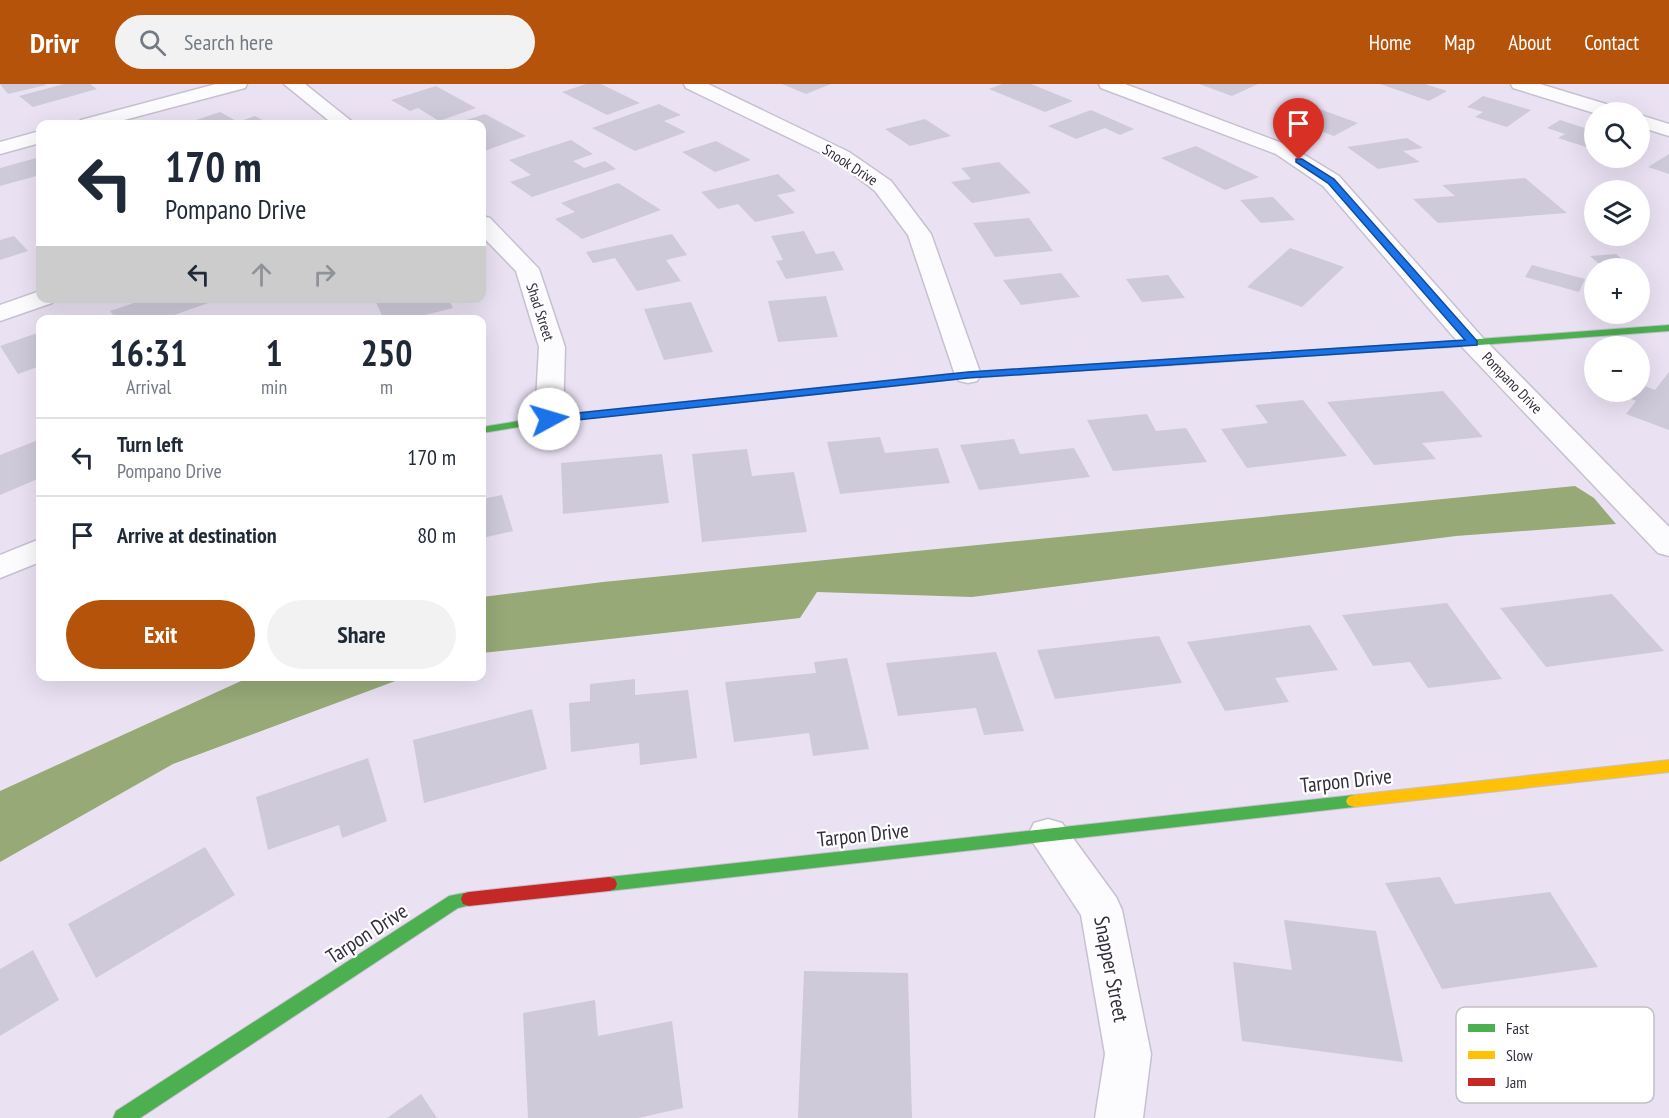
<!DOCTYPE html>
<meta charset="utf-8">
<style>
body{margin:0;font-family:"PT Sans Narrow",sans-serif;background:#f2f2f3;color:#1f2937;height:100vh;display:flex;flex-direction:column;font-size:22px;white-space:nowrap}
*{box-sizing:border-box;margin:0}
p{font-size:20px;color:#747a83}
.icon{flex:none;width:33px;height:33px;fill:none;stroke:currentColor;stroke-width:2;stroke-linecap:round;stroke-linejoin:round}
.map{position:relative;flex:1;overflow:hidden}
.side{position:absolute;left:36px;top:231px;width:450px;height:366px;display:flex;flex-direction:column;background:#fff;border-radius:12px;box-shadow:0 6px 24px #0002}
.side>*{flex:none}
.guide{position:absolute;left:36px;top:36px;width:450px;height:183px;border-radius:12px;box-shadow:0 6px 24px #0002;background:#fff;color:#1f2937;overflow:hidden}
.fabs{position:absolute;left:1584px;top:18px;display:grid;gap:12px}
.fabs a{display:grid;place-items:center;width:66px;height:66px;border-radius:50%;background:#fff;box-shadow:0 6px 24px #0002;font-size:30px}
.pin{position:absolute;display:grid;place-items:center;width:51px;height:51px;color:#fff;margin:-62px -26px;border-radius:50% 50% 50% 0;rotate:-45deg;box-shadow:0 0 6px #0007}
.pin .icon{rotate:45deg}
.me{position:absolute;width:66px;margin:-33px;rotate:84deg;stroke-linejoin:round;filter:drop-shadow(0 0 4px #0008)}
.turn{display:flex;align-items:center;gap:21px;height:126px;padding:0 30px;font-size:27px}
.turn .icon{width:78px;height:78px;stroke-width:2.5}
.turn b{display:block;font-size:42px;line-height:51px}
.lanes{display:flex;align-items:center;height:57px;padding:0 30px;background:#0003;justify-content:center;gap:30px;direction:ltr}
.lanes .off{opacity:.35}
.eta{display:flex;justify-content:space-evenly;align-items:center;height:102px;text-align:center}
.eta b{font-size:36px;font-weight:600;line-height:42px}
.action{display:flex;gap:12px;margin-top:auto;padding:12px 30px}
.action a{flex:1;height:69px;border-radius:36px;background:#b45309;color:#fff;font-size:24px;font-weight:600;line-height:69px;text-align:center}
.action a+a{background:#f2f2f3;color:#1f2937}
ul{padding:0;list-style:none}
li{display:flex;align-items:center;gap:18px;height:78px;padding:0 30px;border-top:2px solid #e0e1e3}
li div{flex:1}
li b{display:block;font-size:22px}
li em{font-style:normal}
header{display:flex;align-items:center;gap:36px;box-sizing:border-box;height:84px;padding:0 30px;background:#b45309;color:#fff}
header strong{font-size:28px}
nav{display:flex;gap:33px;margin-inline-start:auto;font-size:21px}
.search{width:420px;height:54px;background:#f2f2f3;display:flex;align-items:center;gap:15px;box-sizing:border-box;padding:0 21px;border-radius:33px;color:#747a83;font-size:22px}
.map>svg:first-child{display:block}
.water{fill:#97a977}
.building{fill:#cecada}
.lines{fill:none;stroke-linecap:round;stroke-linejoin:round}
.street-casing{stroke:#c7c0cf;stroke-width:3}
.fast-casing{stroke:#c7c0cf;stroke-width:2}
.slow-casing{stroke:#c7c0cf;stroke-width:2}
.jam-casing{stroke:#c7c0cf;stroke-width:2}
.street{fill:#fcfbfd;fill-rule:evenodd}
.fast{fill:#4caf50;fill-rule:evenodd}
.slow{fill:#ffc107;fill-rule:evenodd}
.jam{fill:#c62828;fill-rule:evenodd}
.route{fill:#1a73e8;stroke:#114b97;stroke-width:1.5}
.labels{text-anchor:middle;stroke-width:4.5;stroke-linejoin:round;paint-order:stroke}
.far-street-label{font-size:15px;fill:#342d3c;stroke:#fff}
.near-street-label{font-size:21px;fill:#342d3c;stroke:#fff}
.key{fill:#fff;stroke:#c2c0c4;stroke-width:1.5}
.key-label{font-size:16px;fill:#342d3c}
</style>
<header>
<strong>Drivr</strong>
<div class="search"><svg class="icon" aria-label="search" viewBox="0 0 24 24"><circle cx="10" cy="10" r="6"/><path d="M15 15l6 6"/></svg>Search here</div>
<nav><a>Home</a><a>Map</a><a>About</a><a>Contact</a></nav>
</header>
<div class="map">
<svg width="1669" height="1034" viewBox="0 0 1669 1034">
<rect width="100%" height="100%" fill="#eae2f3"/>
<!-- water -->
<path class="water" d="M1575,402L1594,414L1616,440L1456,452L972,513L817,508L800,534L482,569V513L603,498Z
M252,592L406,593L173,680L0,778V707Z"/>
<!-- building -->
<path class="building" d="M0,0H45L46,1L8,10Z
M64,0H90L97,5L33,23L19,12Z
M586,0H601L640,19L607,31L562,8Z
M782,0H831L806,10Z
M1002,0H1031L1073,17L1045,28L989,5Z
M1199,0H1258L1232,12Z
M1380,0H1425L1447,7L1429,17Z
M436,2L476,24L439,37L418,24L410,27L391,16Z
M1483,12L1531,26L1507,43L1475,33L1483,28L1467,23Z
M1303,19L1358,39L1334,52L1278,31Z
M659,20L681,31L664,37L686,48L635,67L592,44Z
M1091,26L1134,45L1120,51L1105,44L1076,55L1048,42Z
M220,28L238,38L255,32L270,40H184Z
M485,30L526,52L482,68V40H454Z
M925,35L951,52L910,62L885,45Z
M1560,36L1594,47V60L1589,64L1558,54L1565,50L1547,44Z
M1407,54L1423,64L1403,67L1420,78L1378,85L1347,63Z
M571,56L593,70L573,77L584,84L605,77L616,85L532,113L510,98L531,91L509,76Z
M716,57L751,76L715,88L682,68Z
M1196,62L1259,93L1225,106L1161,74Z
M1669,70V90L1648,83Z
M40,73V91L0,102V84Z
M999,78L1031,109L972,119L951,98L971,95L961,84Z
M778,90L796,107L777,111L795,129L755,138L738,120L718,125L701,108Z
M1525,94L1567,129L1438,139L1413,115L1455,112L1442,101Z
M618,99L661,126L582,155L555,135L575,128L561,119Z
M1273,113L1295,136L1261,139L1240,116Z
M1029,134L1053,167L995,173L973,139Z
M804,147L816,170L834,167L844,186L786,195L776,177L783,176L771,152Z
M672,150L687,171L666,176L681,197L637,207L615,174L593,179L586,168Z
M14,152L28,167L0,176V156Z
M1290,164L1344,183L1302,223L1247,203Z
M1616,170L1633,184H1604L1590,172Z
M1532,181L1585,195L1579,208L1525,193Z
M1061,189L1080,213L1021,221L1003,196Z
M1168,191L1185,214L1142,218L1126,195Z
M826,212L838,253L778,258L768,217Z
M149,214H208L211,218L160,236H117L110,227Z
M374,214H448L453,224L405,236H384Z
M691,218L713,268L664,276L644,225Z
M40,248V282L18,290L0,262Z
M1669,288V346L1626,330L1636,317L1625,312L1630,308H1640V300L1655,306Z
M1443,307L1483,353L1422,359L1436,375L1374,381L1327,318Z
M1303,316L1347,372L1247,384L1221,345L1268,339L1255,321Z
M1147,330L1156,347L1186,344L1207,378L1113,387L1087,336Z
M880,353L885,369L938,364L950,399L840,410L827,358Z
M1014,355L1020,370L1074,364L1090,393L979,406L960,361Z
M38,356L40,359V394L0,411V371Z
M747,365L752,392L794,388L807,448L702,458L692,370Z
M662,370L669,419L563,430L561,379Z
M502,411L513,447L482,454V415Z
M1612,510L1664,567L1546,583L1500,524Z
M1447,519L1502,595L1428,604L1410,578L1373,582L1342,531Z
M1310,541L1338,586L1275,594L1289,618L1225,627L1187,558Z
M1159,552L1182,599L1055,615L1037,566Z
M996,568L1024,647L984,651L976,624L898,632L886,579Z
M847,574L869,665L813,672L809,649L734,658L725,598L816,589L814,578Z
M635,595V611L688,606L697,674L640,681L639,659L571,668L569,619L590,617V600Z
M532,625L547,685L424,719L413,656Z
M368,674L387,737L342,754L339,741L268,766L256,713Z
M205,763L235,811L96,894L68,840Z
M1440,793L1455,820L1550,808L1598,883L1442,905L1385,799Z
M1284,836L1376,847L1403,978L1242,957L1233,878L1292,886Z
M33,866L59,916L0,952V885Z
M804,887L908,889L912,1034H798Z
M595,916L598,952L672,937L683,1024L638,1034H528L523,929Z
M421,1010L437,1034H387Z"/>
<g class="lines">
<!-- street casing -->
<g class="street-casing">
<path id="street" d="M216,0H247L245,4L109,40H78L81,36Z
M284,0H305L355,40H333Z
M684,0H708L849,68L891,97L931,150L981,291L977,297L968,299L959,297L955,291L908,151L875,107L835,76L686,4Z
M1099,0H1125L1290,62L1339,92L1482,253L1669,443V472L1658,469L1464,265L1323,102L1276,70L1101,4Z
M1511,0H1540L1619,24L1622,28L1594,29L1513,4Z
M1640,31L1669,40V52L1640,43Z
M40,47V59L0,70V58Z
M482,132L490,134L539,185L565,263L563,335L559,341L549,343L539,341L535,335L539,263L516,187L482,152Z
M40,207V214H55L52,219L0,237V221Z
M40,455V478L0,494V471Z
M1048,735L1062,739L1116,813L1122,826L1151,970L1143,1034H1095L1105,970L1081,831L1028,751L1034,739Z"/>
</g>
<!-- fast casing -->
<g class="fast-casing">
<path id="fast" d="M1669,241V247L1439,264L1434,261L1439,258Z
M1145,277L1149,278V282L968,294L549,338L482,349V343L549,332L968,288Z
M1354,711L1360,713L1362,717L1360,721L1354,723L609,807L603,805L601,800L603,795L609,793Z
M469,808L475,810L477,815L475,820L458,824L140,1034H113L116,1027L449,812Z"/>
</g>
<!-- slow casing -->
<g class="slow-casing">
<path id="slow" d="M1669,676V688L1354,723L1348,721L1346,717L1348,713L1354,711Z"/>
</g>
<!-- jam casing -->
<g class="jam-casing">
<path id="jam" d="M1439,258L1443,259V263L1145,283L1140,280L1145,277Z
M609,793L615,795L617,800L615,805L609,807L469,822L463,820L461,815L463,810L469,808Z"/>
</g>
<!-- street -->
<use href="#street" class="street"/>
<!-- fast -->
<use href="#fast" class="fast"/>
<!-- slow -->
<use href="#slow" class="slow"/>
<!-- jam -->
<use href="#jam" class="jam"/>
</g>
<!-- route -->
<path class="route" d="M1296,75H1302L1334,95L1477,257V261L968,294L549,339L543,335L549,332L968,288L1465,256L1328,99L1296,78Z"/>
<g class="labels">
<!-- far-street labels -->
<g class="far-street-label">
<text transform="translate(850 81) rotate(33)" y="5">Snook Drive</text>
<text transform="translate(540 228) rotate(72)" y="5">Shad Street</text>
<text transform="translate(1512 299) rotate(46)" y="5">Pompano Drive</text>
</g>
<!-- near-street labels -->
<g class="near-street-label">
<text transform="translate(1346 697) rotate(-6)" y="7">Tarpon Drive</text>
<text transform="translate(863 751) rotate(-6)" y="7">Tarpon Drive</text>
<text transform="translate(367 850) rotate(-33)" y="7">Tarpon Drive</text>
<text transform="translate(1111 885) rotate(79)" y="7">Snapper Street</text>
</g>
</g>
<!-- legend -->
<rect x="1456" y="923" width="198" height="96" rx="9" class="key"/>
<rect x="1468" y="940" width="27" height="8" fill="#4caf50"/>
<rect x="1468" y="967" width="27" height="8" fill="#ffc107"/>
<rect x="1468" y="994" width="27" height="8" fill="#c62828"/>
<g class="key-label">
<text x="1506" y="950">Fast</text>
<text x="1506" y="977">Slow</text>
<text x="1506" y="1004">Jam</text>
</g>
</svg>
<div class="fabs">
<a><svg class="icon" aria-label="search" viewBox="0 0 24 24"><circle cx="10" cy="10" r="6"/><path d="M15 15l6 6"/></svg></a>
<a><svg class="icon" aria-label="layers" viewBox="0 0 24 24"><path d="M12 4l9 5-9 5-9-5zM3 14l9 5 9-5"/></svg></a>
<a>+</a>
<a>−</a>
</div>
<div class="pin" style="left:1299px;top:76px;background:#d93025"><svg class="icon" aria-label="arrive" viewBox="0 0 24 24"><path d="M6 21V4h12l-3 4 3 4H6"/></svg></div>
<svg class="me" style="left:549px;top:335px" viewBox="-20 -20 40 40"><circle r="19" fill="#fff"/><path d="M0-13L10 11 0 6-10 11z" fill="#1a73e8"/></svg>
<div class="guide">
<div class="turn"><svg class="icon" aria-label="left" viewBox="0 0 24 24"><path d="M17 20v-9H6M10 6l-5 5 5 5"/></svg><div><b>170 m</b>Pompano Drive</div></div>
<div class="lanes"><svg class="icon" aria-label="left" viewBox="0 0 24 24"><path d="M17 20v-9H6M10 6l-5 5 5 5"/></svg><svg class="icon off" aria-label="ahead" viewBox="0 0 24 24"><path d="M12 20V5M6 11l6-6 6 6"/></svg><svg class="icon off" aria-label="right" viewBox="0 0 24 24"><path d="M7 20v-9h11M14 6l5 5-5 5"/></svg></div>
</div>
<section class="side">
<div class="eta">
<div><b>16:31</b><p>Arrival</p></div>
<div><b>1</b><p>min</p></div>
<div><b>250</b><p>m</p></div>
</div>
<ul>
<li><svg class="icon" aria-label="left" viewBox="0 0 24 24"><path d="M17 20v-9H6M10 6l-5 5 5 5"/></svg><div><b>Turn left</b><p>Pompano Drive</p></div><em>170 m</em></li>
<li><svg class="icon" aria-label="arrive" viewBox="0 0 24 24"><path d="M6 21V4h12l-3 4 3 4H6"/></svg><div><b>Arrive at destination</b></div><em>80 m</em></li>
</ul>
<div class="action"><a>Exit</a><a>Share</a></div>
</section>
</div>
